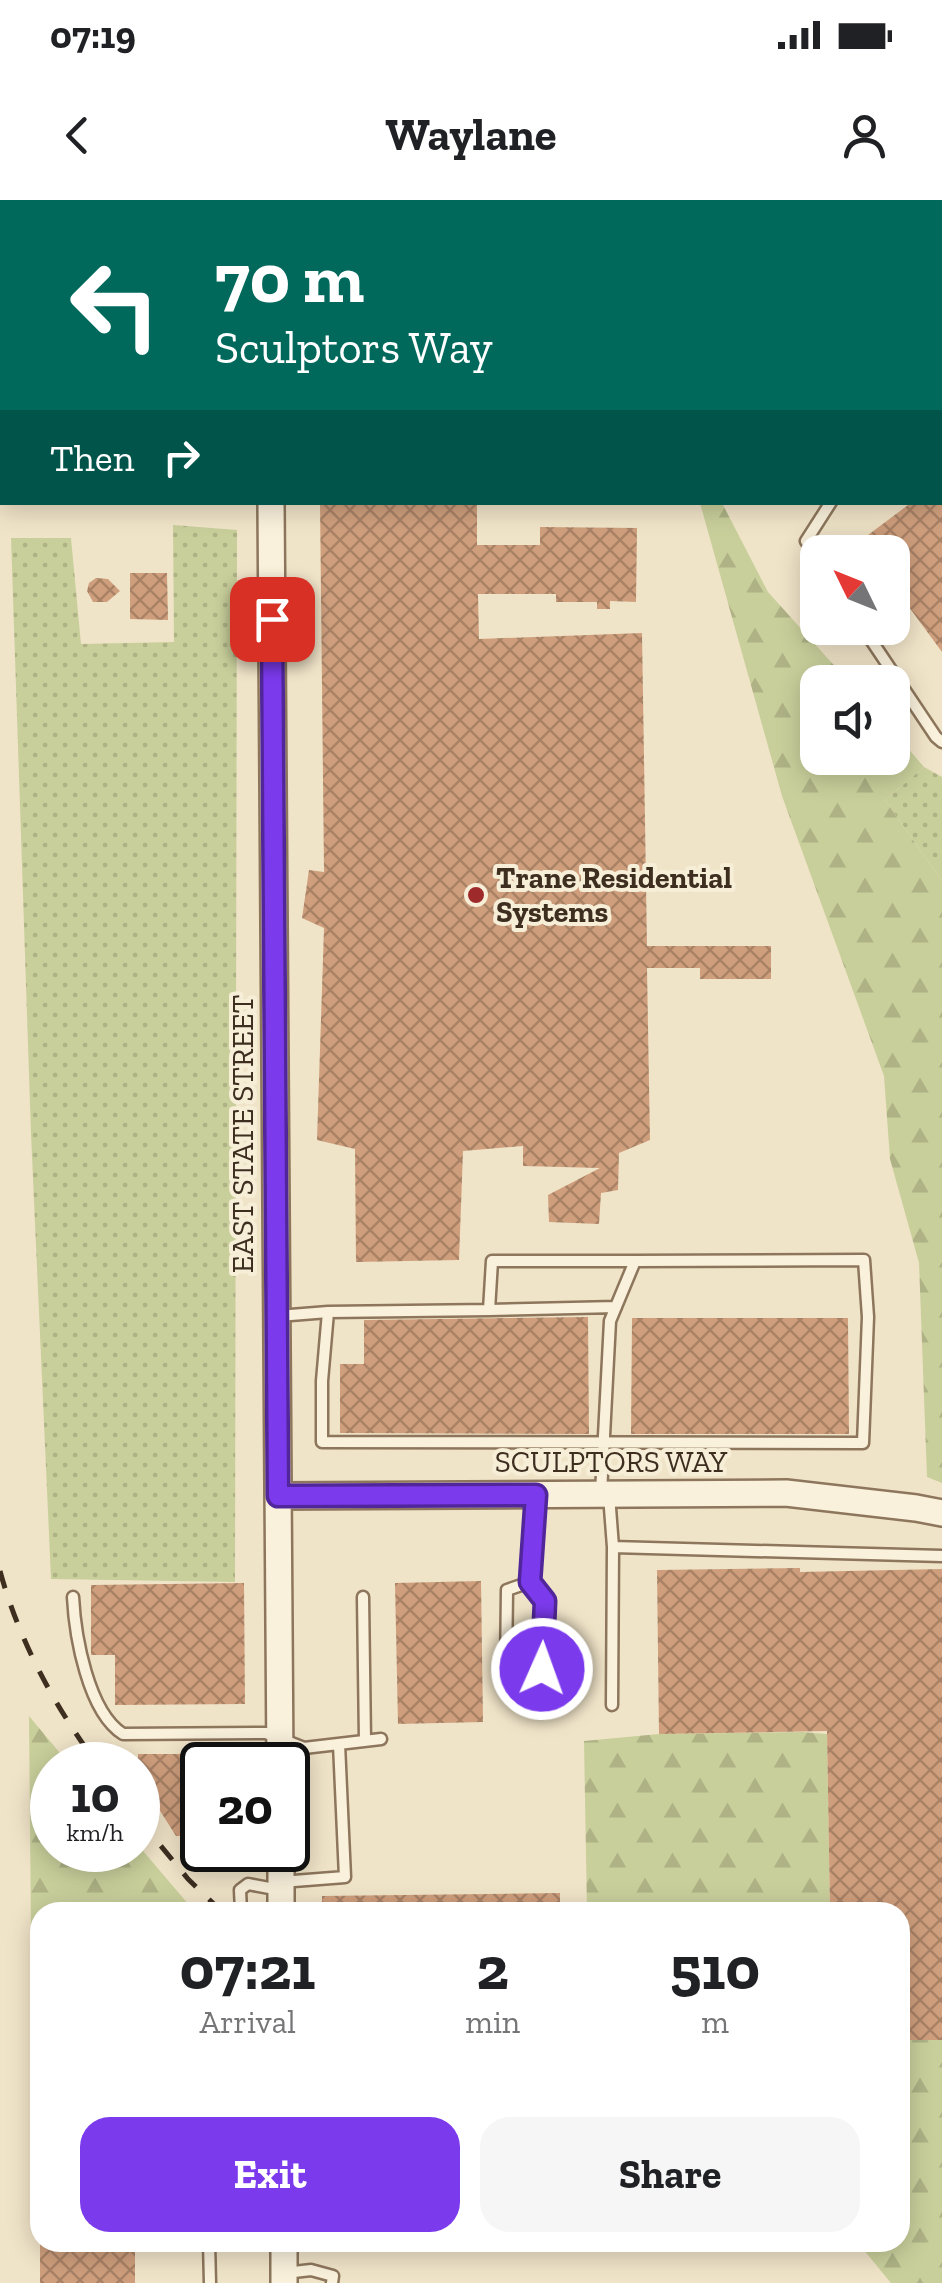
<!DOCTYPE html>
<style>
body{margin:0;font-family:"Zilla Slab",serif;background:#f6f6f6;color:#202124;height:100vh;display:flex;flex-direction:column;font-size:38px;white-space:nowrap}
*{box-sizing:border-box;margin:0}
p{font-size:32px;color:#757577}
.icon{flex:none;width:55px;height:55px;fill:none;stroke:currentColor;stroke-width:2;stroke-linecap:round;stroke-linejoin:round}
.map{position:relative;flex:1;overflow:hidden}
.details{position:absolute;left:30px;top:1702px;width:880px;height:350px;display:flex;flex-direction:column;background:#fff;border-radius:30px;box-shadow:0 5px 25px #0003}
.details>*{flex:none}
.top-card{position:absolute;left:0px;top:0px;width:942px;height:305px;box-shadow:0 5px 25px #0003;background:#00695c;color:#fff;overflow:hidden}
.needle{width:65px;rotate:313deg}
.tools{position:absolute;left:800px;top:335px;display:grid;gap:20px}
.tools a{display:grid;place-items:center;width:110px;height:110px;border-radius:20px;background:#fff;box-shadow:0 5px 25px #0003;font-size:50px}
.speed{position:absolute;left:30px;top:1542px;display:flex;gap:20px;font-size:50px;font-weight:700;text-align:center}
.speed>*{display:grid;place-content:center;width:130px;height:130px;border-radius:50%;background:#fff;box-shadow:0 5px 25px #0003;line-height:1}
.speed small{font-size:25px;font-weight:400}
.speed .limit{border:5px solid #111;border-radius:15px;background:#fff;color:#111}
.pin{position:absolute;display:grid;place-items:center;width:85px;height:85px;color:#fff;margin:-42px;border-radius:20px;box-shadow:0 5px 15px #0006}
.me{position:absolute;width:110px;margin:-55px;rotate:2deg;stroke-linejoin:round;filter:drop-shadow(0 0 8px #0008)}
.turn{display:flex;align-items:center;gap:35px;height:210px;padding:0 50px;font-size:45px}
.turn .icon{width:130px;height:130px;stroke-width:2.5}
.turn b{display:block;font-size:70px;line-height:85px}
.then{display:flex;align-items:center;height:95px;padding:0 50px;background:#0003;gap:20px;font-size:38px}
.eta{display:flex;justify-content:space-evenly;align-items:center;height:170px;text-align:center}
.eta b{font-size:60px;font-weight:700;line-height:70px}
.action{display:flex;gap:20px;margin-top:auto;padding:20px 50px}
.action a{flex:1;height:115px;border-radius:30px;background:#7c3aed;color:#fff;font-size:40px;font-weight:700;line-height:115px;text-align:center}
.action a+a{background:#f6f6f6;color:#202124}
.status{display:flex;justify-content:space-between;align-items:center;height:70px;padding:0 50px;background:#fff;direction:ltr}
.status svg{height:28px;fill:currentColor}
header{display:flex;justify-content:space-between;align-items:center;height:130px;padding:0 50px;background:#fff;font-size:45px;font-weight:700}
.map>svg:first-child{display:block}
.grass{fill:url(#grass-dots)}
.forest{fill:url(#forest-firs)}
.building{fill:url(#building-cross-hatch)}
.lines{fill:none;stroke-linecap:round;stroke-linejoin:round}
.service-casing{stroke:#8d765c;stroke-width:15}
.tertiary-casing{stroke:#8d765c;stroke-width:30}
.service{stroke:#faf1dc;stroke-width:10}
.tertiary{stroke:#faf1dc;stroke-width:25}
.rail{stroke:#3d2e20;stroke-width:5;stroke-dasharray:18 18;stroke-linecap:butt}
.route-casing{stroke:#51269a;stroke-width:25}
.route{stroke:#7c3aed;stroke-width:18}
.poi-dot{fill:#9e2a2b;stroke:#f7eed8;stroke-width:4}
.labels{text-anchor:middle;stroke-width:8;stroke-linejoin:round;paint-order:stroke}
.poi-label{font-size:30px;font-weight:bold;fill:#3d2e20;stroke:#f7eed8;text-anchor:start}
.street-label{font-size:30px;fill:#3d2e20;stroke:#f7eed8}
</style>
<div class="status"><b>07:19</b><svg viewBox="0 0 49 12"><path d="M0 12V9h3v3zM5 12V6h3v6zM10 12V3h3v9zM15 12V0h3v12zM26 1h20v11H26zM47 4h2v5h-2z"/></svg></div>
<header><svg class="icon" aria-label="back" viewBox="0 0 24 24"><path d="M15 5l-7 7 7 7"/></svg>Waylane<svg class="icon" aria-label="person" viewBox="0 0 24 24"><circle cx="12" cy="8" r="4"/><path d="M4 21q1-7 8-7t8 7"/></svg></header>
<div class="map">
<svg width="942" height="2083" viewBox="0 0 942 2083">
<defs>
<pattern id="grass-dots" width="8" height="8" patternUnits="userSpaceOnUse" patternTransform="scale(2.5)"><rect width="8" height="8" fill="#c9cf9b"/><path d="M2 2h.1M6 6h.1" fill="none" stroke="#aeb285" stroke-width="1.8" stroke-linecap="round"/></pattern>
<pattern id="forest-firs" width="22" height="20" patternUnits="userSpaceOnUse" patternTransform="scale(2.5)"><rect width="22" height="20" fill="#c9cf9b"/><path d="M5 1l3.5 6h-7zM16 11l3.5 6h-7z" fill="#aeb285"/></pattern>
<pattern id="building-cross-hatch" width="8" height="8" patternUnits="userSpaceOnUse" patternTransform="scale(2.5)"><rect width="8" height="8" fill="#cf9f7d"/><path d="M0 0l8 8M0 8l8-8" fill="none" stroke="#a98266"/></pattern>
</defs>
<rect width="100%" height="100%" fill="#f0e4c8"/>
<!-- grass -->
<path class="grass" d="M173,325L237,330L235,1382L51,1379L31,934L11,338H71L81,444L174,442Z
M924,567L942,577V681L885,600Z"/>
<!-- forest -->
<path class="forest" d="M700,303H722L768,392L849,482H818V558H892L893,531L924,567L885,600L942,681V1283L927,1277L919,1063L890,959L884,876L782,596Z
M29,1516L70,1565H52V1650H138V1645L195,1712H40V1840H32Z
M802,1532L827,1534L830,1712H587L584,1541L659,1534Z
M900,1840H942V2083H891L858,2043L900,2042Z"/>
<!-- building -->
<path class="building" d="M320,302H477V345H540V327L637,328L636,402L610,401V409H597V402H556V394H478L479,439L642,433L647,746H771V779H700V768H647L650,940L619,953L618,990L601,993L599,1024L549,1022L548,995L600,968L523,966V946L463,951L459,1060L356,1062L355,949L317,940L324,728L302,718L309,670L324,672Z
M912,302H942V452L892,384V352H869L860,341Z
M130,373H167L168,420L130,419Z
M96,378L108,379L120,391L107,402H93L87,391L89,383Z
M588,1117L589,1234L340,1233V1164H364V1120Z
M632,1118H848L849,1234H631Z
M800,1368V1372L942,1369V1840H900V1712H830L827,1531L659,1534L657,1370Z
M481,1381L483,1522L398,1524L395,1383Z
M244,1383L245,1504L115,1505V1455H91V1385Z
M138,1554H202V1635L176,1636L138,1576Z
M560,1693V1712H322V1696Z
M40,2042H135V2083H40Z"/>
<g class="lines">
<!-- service casing -->
<g class="service-casing">
<path id="service" d="M796,0L798,2
M940,193L942,196
M818,359L806,341L831,302
M863,428L936,537L942,542
M489,1110L616,1107
M278,1116L328,1112
M601,1293L610,1121L635,1061H492L489,1110L328,1112L322,1181V1242L863,1243L868,1117L864,1060L635,1061
M609,1295L613,1347L942,1356
M530,1382L507,1390L506,1469H542L545,1401L530,1382L536,1296
M73,1397C75,1436 88,1512 123,1534L266,1533L304,1548L381,1539
M363,1397L365,1541
M612,1505L613,1347
M281,1682L345,1677L339,1544
M241,1712L240,1690L248,1684L280,1690
M209,2042L210,2083
M285,2073L311,2070L333,2076L332,2083"/>
</g>
<!-- tertiary casing -->
<g class="tertiary-casing">
<path id="tertiary" d="M269,0V2
M271,302L280,1565
M278,1296L786,1293L916,1308L942,1313
M281,1650V1712
M284,2042V2083"/>
</g>
<!-- service -->
<use href="#service" class="service"/>
<!-- tertiary -->
<use href="#tertiary" class="tertiary"/>
<!-- rail -->
<path class="rail" d="M0,1371C19,1441 55,1507 98,1565
M138,1618L188,1679L222,1712"/>
</g>
<g class="lines">
<!-- route casing -->
<g class="route-casing">
<path id="route" d="M272,419L278,1296L536,1295L530,1382L545,1401L542,1469"/>
</g>
<!-- route -->
<use href="#route" class="route"/>
</g>
<!-- markers -->
<circle class="poi-dot" cx="476" cy="695" r="10"/>
<g class="labels">
<!-- poi labels -->
<g class="poi-label">
<text x="496" y="688">Trane Residential<tspan x="496" dy="34">Systems</tspan></text>
</g>
<!-- street labels -->
<g class="street-label">
<text transform="translate(243 934) rotate(-90)" y="10">EAST STATE STREET</text>
<text x="611" y="1272">SCULPTORS WAY</text>
</g>
</g>
</svg>
<div class="tools">
<a><svg class="needle" viewBox="-14 -14 28 28"><path d="M0-13l5 13h-10z" fill="#e53935"/><path d="M0 13l5-13h-10z" fill="#757577"/></svg></a>
<a><svg class="icon" aria-label="sound" viewBox="0 0 24 24"><path d="M4 9h4l5-4v14l-5-4H4zM17 9q2 3 0 6"/></svg></a>
</div>
<div class="speed"><div>10<small>km/h</small></div><div class="limit">20</div></div>
<div class="pin" style="left:272px;top:419px;background:#d93025"><svg class="icon" aria-label="arrive" viewBox="0 0 24 24"><path d="M6 21V4h12l-3 4 3 4H6"/></svg></div>
<svg class="me" style="left:542px;top:1469px" viewBox="-20 -20 40 40"><circle r="17" fill="#7c3aed" stroke="#fff" stroke-width="3"/><path d="M0-11L8 9 0 5-8 9z" fill="#fff"/></svg>
<div class="top-card">
<div class="turn"><svg class="icon" aria-label="left" viewBox="0 0 24 24"><path d="M17 20v-9H6M10 6l-5 5 5 5"/></svg><div><b>70 m</b>Sculptors Way</div></div>
<div class="then">Then<svg class="icon" aria-label="right" viewBox="0 0 24 24"><path d="M7 20v-9h11M14 6l5 5-5 5"/></svg></div>
</div>
<section class="details">
<div class="eta">
<div><b>07:21</b><p>Arrival</p></div>
<div><b>2</b><p>min</p></div>
<div><b>510</b><p>m</p></div>
</div>
<div class="action"><a>Exit</a><a>Share</a></div>
</section>
</div>
